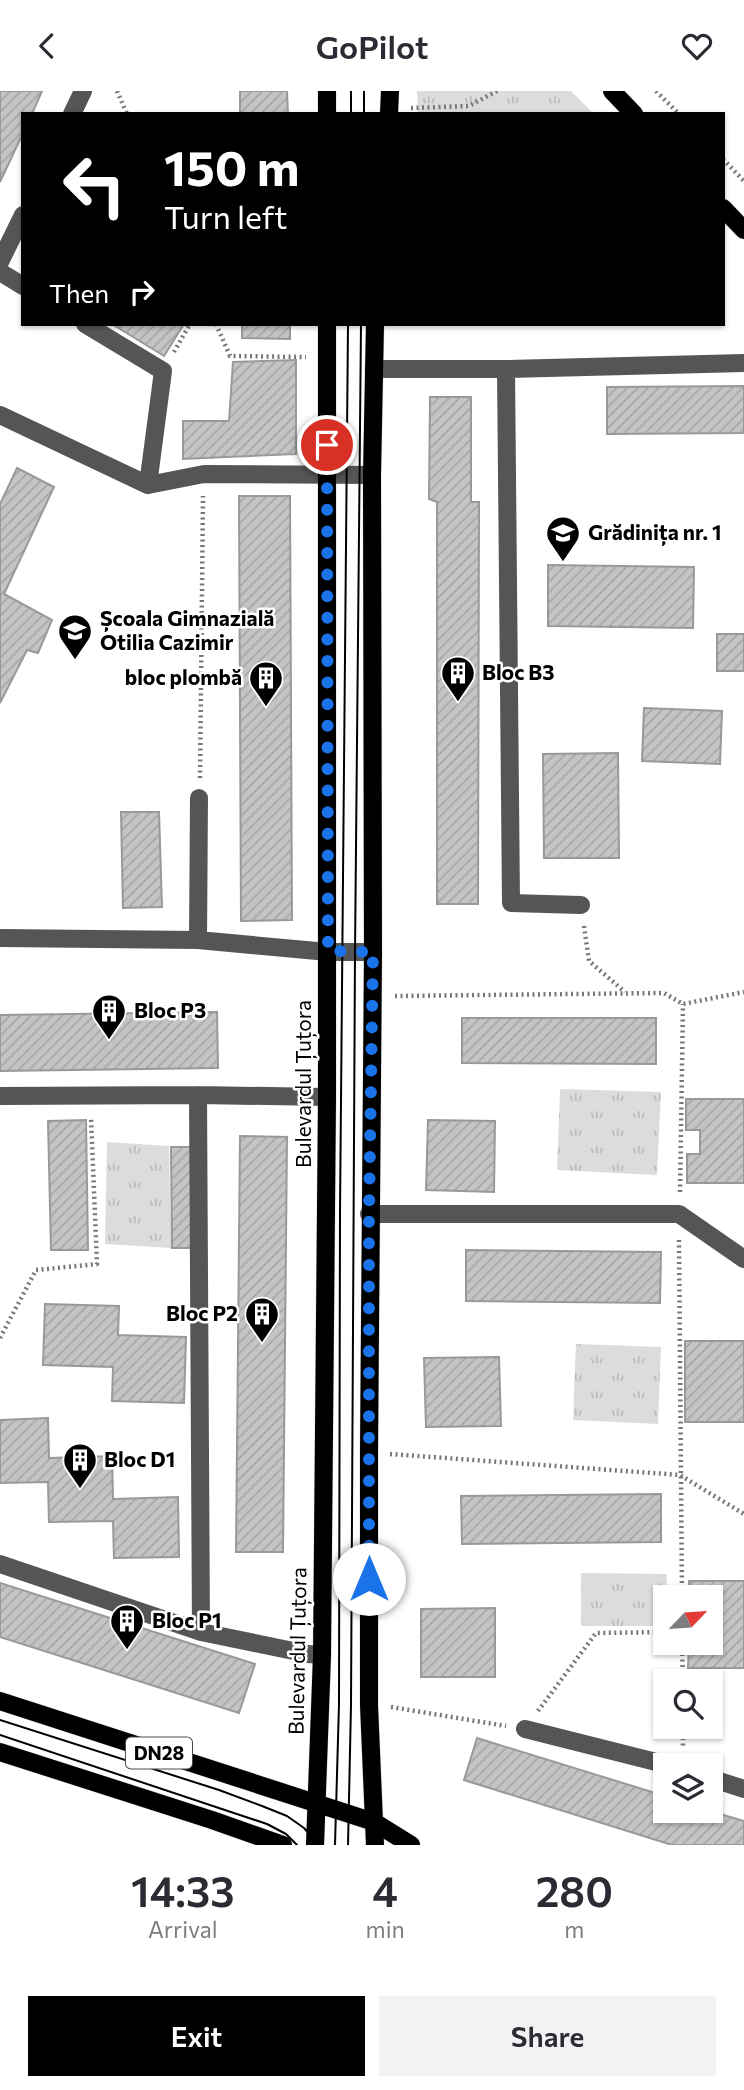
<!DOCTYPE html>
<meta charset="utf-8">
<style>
body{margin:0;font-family:Commissioner,sans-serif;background:#f2f2f3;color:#2b2b33;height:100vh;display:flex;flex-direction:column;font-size:26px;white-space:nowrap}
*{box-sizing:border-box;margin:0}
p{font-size:23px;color:#7c7c81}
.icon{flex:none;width:38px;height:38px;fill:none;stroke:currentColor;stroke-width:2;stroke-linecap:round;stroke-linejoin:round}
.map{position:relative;height:1754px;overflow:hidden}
.drawer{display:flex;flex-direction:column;background:#fff;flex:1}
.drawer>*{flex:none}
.banner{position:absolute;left:21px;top:21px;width:704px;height:214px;border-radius:0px;box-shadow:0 2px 5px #0004;background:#000;color:#fff;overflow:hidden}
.needle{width:46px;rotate:65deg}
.controls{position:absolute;left:653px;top:1494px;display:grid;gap:14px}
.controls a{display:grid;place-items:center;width:70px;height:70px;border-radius:0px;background:#fff;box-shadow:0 2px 5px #0004;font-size:35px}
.pin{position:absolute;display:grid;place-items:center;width:60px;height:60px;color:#fff;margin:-30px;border:4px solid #fff;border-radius:50%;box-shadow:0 2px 7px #0007}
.me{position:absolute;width:77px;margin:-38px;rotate:0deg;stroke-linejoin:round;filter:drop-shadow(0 0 5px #0008)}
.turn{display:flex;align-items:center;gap:24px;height:147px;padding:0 28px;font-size:32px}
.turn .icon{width:91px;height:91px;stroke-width:2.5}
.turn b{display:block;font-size:49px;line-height:60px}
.then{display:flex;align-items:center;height:66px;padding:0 28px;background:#0003;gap:14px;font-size:26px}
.eta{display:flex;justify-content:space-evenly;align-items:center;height:119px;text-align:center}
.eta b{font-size:42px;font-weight:600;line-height:49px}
.action{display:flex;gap:14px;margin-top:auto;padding:14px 28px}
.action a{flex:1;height:80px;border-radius:0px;background:#000;color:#fff;font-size:28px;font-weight:600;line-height:80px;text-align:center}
.action a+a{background:#f2f2f3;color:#2b2b33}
header{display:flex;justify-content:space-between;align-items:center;height:91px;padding:0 28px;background:#fff;font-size:32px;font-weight:600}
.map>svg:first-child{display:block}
.park{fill:url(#park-tufts)}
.building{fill:url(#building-hatch);stroke:#999;stroke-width:2}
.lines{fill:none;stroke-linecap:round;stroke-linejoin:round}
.major-casing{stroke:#dbdbdb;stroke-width:19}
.path{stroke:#777;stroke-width:4.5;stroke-dasharray:2 3.5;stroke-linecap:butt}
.minor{stroke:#555;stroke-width:18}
.major{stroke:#000;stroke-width:18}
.tram{stroke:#000;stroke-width:2}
.route{stroke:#1a73e8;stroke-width:12;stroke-dasharray:0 21.6}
.labels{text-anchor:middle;stroke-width:5;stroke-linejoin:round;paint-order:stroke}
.shield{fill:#fff;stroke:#4c4c4c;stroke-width:2}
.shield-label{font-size:19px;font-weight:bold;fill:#000}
.poi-label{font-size:21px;font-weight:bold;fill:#000;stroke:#fff;text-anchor:start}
.street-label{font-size:21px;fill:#000;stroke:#fff}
</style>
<header><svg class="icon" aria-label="back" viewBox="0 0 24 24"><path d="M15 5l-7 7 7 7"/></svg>GoPilot<svg class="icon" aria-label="heart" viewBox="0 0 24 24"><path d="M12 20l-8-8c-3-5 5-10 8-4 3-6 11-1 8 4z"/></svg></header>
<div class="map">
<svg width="744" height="1754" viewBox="0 0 744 1754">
<defs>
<pattern id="park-tufts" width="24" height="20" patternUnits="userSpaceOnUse" patternTransform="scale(1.75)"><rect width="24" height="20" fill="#dcdcdc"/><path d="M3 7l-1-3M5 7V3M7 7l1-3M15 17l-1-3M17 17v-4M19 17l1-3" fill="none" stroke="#bbb"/></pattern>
<pattern id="building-hatch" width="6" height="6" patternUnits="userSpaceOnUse" patternTransform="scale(1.75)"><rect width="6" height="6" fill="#c4c4c4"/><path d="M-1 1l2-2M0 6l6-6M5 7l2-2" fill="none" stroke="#a7a7a7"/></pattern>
</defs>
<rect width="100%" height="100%" fill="#fff"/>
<!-- park -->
<path class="park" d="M417,0H571L594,23H418Z
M560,998L661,1001L657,1084L557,1079Z
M107,1051L169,1055L171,1157L105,1153Z
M576,1253L661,1256L658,1333L573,1329Z
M581,1482L667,1483L665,1535H581Z"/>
<!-- building -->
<path class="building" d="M0,0H42L32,23H23V42L0,91Z
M240,0H287L288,23H240Z
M112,233H184L164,265Z
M242,233H290V248L242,247Z
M296,269V363L183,368V330H229L233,271Z
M744,295V342L607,343V296Z
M430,306H471V411H479L478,813H437V411L429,408Z
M17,377L54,396L4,503L52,529L38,562L27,559L0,612V413Z
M239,405H290L292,829L241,830Z
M548,474L694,476L693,537L548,535Z
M717,543H744V580H717Z
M644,617L722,620L720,673L642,670Z
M618,662L619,767H544L543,663Z
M121,721H159L162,816L123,817Z
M217,921L218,977L0,980V924Z
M462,927H656V973L462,972Z
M686,1008H744V1092H687V1063H700V1039H686Z
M86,1029L88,1159H51L48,1030Z
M428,1029L495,1030L494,1101L426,1099Z
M240,1045L287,1046L283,1461H236Z
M171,1056H197V1157H172Z
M466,1159L661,1161L660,1212L466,1210Z
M45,1213L119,1215L118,1244L186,1246L184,1312L112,1310L113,1276L43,1274Z
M685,1250H744V1331H685Z
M499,1266L501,1335L426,1336L424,1267Z
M48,1327L49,1367L112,1365L113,1408L178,1406L179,1466L114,1467L113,1430L49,1431L48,1391L0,1392V1329Z
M661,1403V1451L462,1453L461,1405Z
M689,1490H744V1577H688L689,1552H710V1507H689Z
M0,1492L255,1573L239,1622L0,1546Z
M495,1517V1586H421V1518Z
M477,1647L665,1705V1720H710L744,1730V1754H672L464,1689Z"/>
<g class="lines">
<!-- major casing -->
<g class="major-casing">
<path id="major" d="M612,0L634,23
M327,23V0
M389,23L390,0
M723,117L744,139
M0,1610L374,1731L411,1754
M0,1661L212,1729L283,1754
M315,1754L322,1564L327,1006V233
M375,1754L369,1614V1361L373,861L372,384L375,233"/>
</g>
<!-- path -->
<path class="path" d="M117,0L127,23
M656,0L679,23
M411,17L469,15L497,0
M723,68L744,90
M216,233L230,265L306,266
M174,261L190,233
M200,687L203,405
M584,835L589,870L625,901
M395,905L664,902L683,913L744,901
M680,1101L683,913
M679,1149L682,1507
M0,1247L36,1179L97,1173L91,1026
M390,1363L680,1384L744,1423
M682,1552L683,1591
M391,1616L506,1635
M538,1620L596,1542L665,1541
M683,1636V1656"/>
<!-- minor -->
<path class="minor" d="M72,23L83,0
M0,171L23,124
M0,181L23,195
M85,233L163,280L148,394
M374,278H506L744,272
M506,278L511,812L581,814
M0,324L148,394L204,383L372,384
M0,847L198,849L328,861H373
M198,849L199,707
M198,1004L201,1541
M0,1005L198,1004L327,1006
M369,1123H679L744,1168
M0,1473L201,1541L308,1563L322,1564
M525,1638L672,1675
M710,1687L744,1698"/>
<!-- major -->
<use href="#major" class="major"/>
<!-- tram -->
<path class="tram" d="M351,23V0
M364,23V0
M0,1629L219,1699L262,1715L287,1725L304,1737L319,1754
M0,1644L267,1733L286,1743L297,1754
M335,1754L339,1613L340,1120L348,233
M348,1754L351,1614L355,861L361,233"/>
</g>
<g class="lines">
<!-- route -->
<path class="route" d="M327,354L328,860L373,861L369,1123V1488"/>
</g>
<!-- icons -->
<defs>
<g id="school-pin" transform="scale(1.75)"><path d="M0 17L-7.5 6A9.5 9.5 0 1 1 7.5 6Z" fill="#000" stroke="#fff"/><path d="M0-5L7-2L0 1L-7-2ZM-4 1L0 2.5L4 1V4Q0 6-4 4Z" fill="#fff"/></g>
<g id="building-pin" transform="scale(1.75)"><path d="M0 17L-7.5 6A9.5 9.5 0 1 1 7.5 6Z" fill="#000" stroke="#fff"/><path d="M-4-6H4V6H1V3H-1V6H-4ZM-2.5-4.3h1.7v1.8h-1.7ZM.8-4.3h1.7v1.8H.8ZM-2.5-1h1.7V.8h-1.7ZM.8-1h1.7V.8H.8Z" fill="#fff"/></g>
</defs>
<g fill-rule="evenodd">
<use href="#school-pin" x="563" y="442"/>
<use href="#school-pin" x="75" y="540"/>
<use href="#building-pin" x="458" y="582"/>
<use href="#building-pin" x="266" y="587"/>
<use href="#building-pin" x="109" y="920"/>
<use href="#building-pin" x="262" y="1223"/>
<use href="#building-pin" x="80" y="1369"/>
<use href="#building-pin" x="127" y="1530"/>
</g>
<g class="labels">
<!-- shield labels -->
<rect class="shield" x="126" y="1646.5" width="66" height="31" rx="5"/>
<g class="shield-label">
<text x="159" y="1669">DN28</text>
</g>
<!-- poi labels -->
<g class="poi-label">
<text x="588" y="449">Grădinița nr. 1</text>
<text x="100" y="535">Școala Gimnazială<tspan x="100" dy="24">Otilia Cazimir</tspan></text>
<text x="482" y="589">Bloc B3</text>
<text x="242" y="594" text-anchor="end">bloc plombă</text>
<text x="134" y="927">Bloc P3</text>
<text x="238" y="1230" text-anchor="end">Bloc P2</text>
<text x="104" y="1376">Bloc D1</text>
<text x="152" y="1537">Bloc P1</text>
</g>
<!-- street labels -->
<g class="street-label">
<text transform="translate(304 993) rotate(-90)" y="7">Bulevardul Țuțora</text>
<text transform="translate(298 1560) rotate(-89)" y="7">Bulevardul Țuțora</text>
</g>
</g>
</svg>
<div class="controls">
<a><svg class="needle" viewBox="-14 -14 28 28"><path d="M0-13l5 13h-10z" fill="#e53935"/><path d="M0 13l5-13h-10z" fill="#7c7c81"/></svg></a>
<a><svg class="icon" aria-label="search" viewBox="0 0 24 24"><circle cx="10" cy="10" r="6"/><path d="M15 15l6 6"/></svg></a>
<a><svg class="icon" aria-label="layers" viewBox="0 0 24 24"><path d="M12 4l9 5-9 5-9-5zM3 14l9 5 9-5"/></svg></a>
</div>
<div class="pin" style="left:327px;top:354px;background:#d93025"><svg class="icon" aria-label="arrive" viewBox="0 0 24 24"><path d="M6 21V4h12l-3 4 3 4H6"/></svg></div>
<svg class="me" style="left:369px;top:1488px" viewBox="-20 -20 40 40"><circle r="19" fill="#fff"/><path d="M0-13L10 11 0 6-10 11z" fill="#1a73e8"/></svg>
<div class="banner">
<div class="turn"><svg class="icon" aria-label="left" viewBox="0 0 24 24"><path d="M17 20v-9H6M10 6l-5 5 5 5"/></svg><div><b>150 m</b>Turn left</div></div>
<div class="then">Then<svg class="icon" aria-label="right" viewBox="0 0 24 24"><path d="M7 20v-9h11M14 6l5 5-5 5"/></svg></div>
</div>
</div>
<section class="drawer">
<div class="eta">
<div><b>14:33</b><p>Arrival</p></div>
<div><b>4</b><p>min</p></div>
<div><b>280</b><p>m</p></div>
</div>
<div class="action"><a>Exit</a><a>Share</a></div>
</section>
